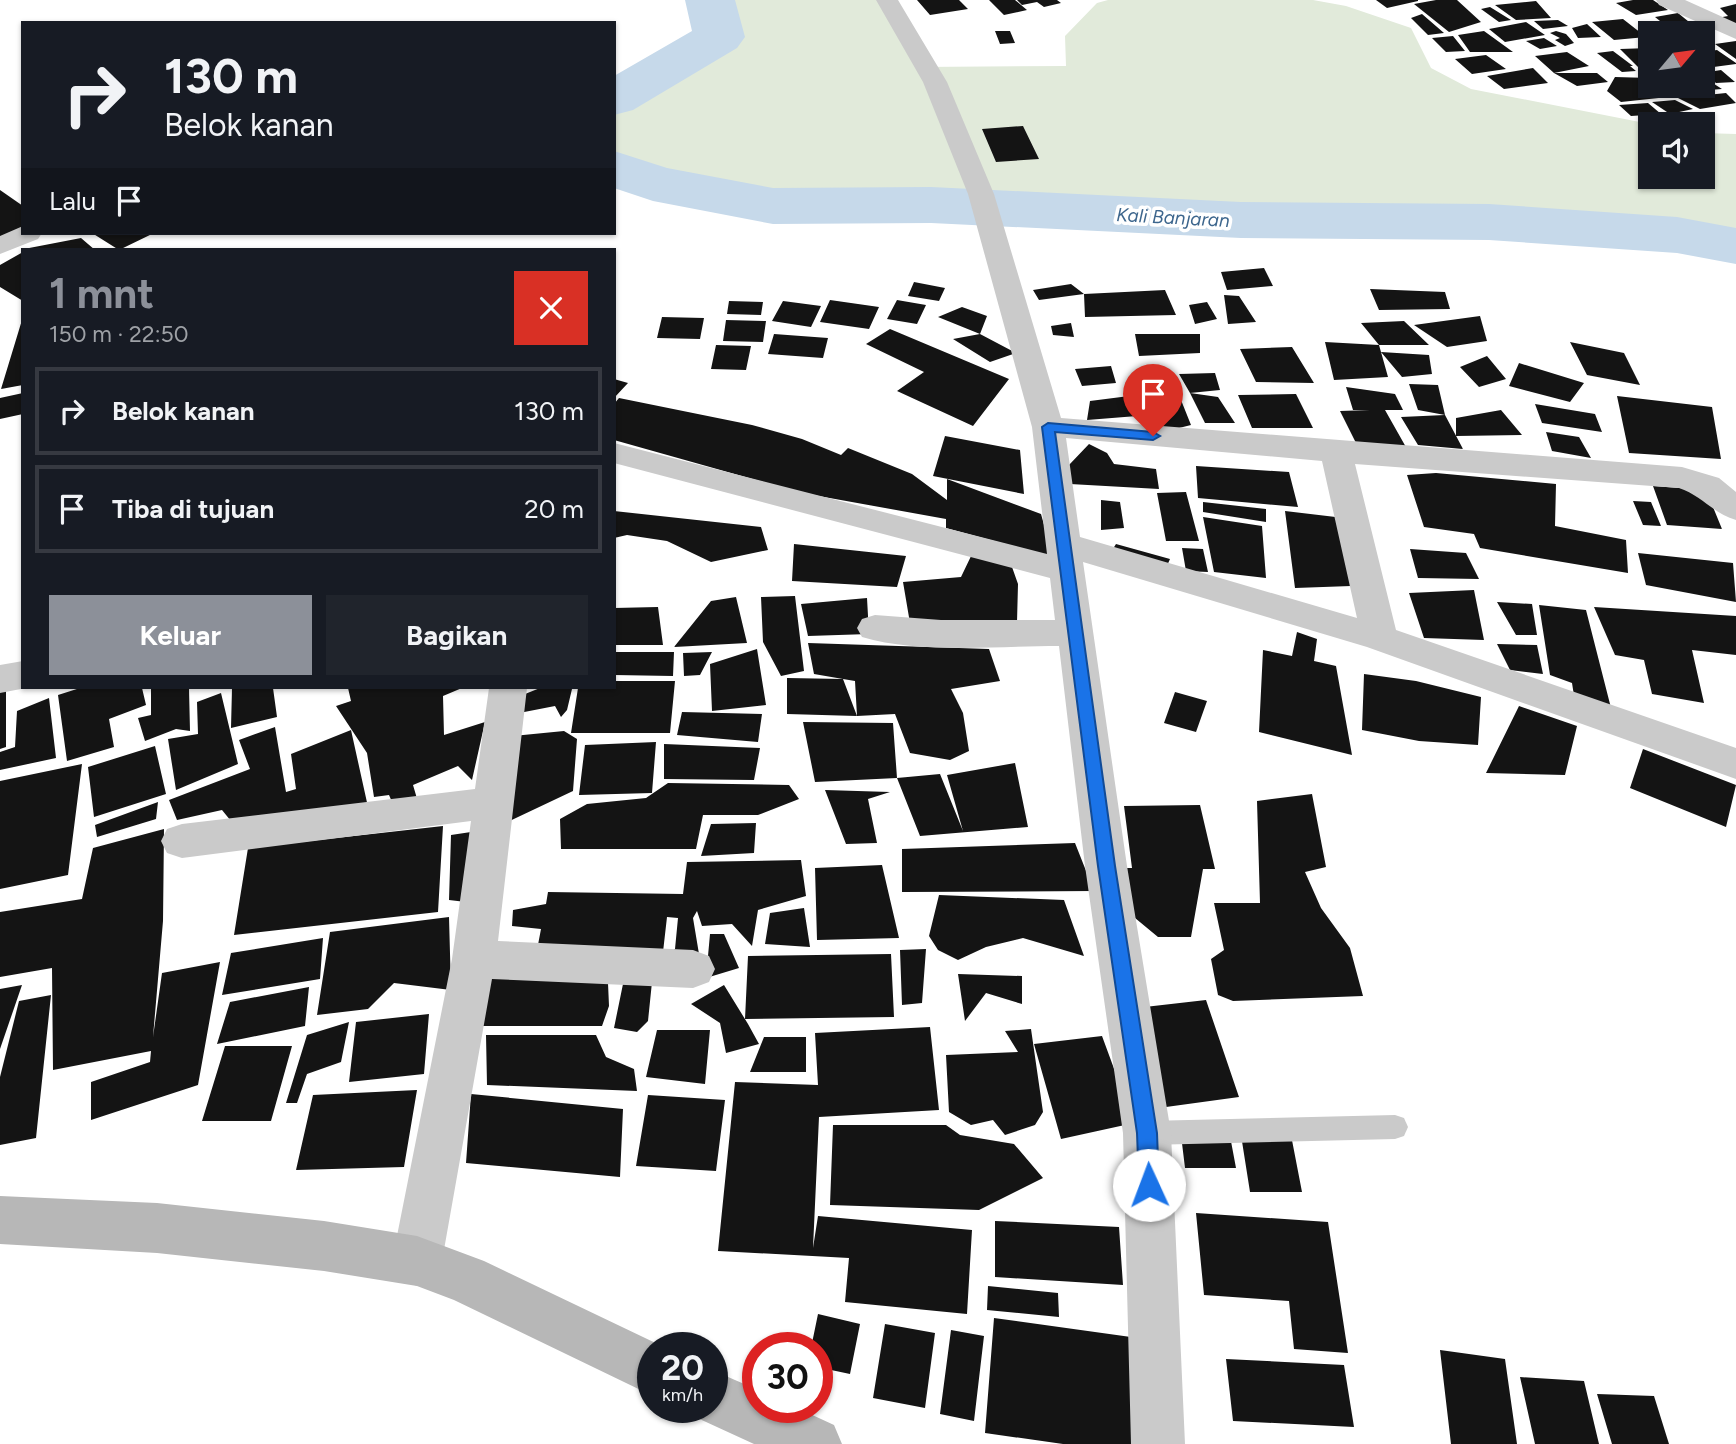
<!DOCTYPE html>
<html lang="id">
<meta charset="utf-8">
<style>
body{margin:0;font-family:Figtree,sans-serif;background:#20242c;color:#f1f3f6;height:100vh;display:flex;flex-direction:column;font-size:26px;white-space:nowrap}
*{box-sizing:border-box;margin:0}
p{font-size:23px;color:#9ea1a6}
.icon{flex:none;width:38px;height:38px;fill:none;stroke:currentColor;stroke-width:2;stroke-linecap:round;stroke-linejoin:round}
.map{position:relative;flex:1;overflow:hidden}
.details{position:absolute;left:21px;top:248px;width:595px;height:441px;display:flex;flex-direction:column;background:#171b24;border-radius:0px;box-shadow:0 2px 5px #0004}
.details>*{flex:none}
.banner{position:absolute;left:21px;top:21px;width:595px;height:214px;border-radius:0px;box-shadow:0 2px 5px #0004;background:#171b24;color:#f1f3f6;overflow:hidden}
.needle{width:46px;rotate:61deg}
.tools{position:absolute;left:1638px;top:21px;display:grid;gap:14px}
.tools a{display:grid;place-items:center;width:77px;height:77px;border-radius:0px;background:#171b24;box-shadow:0 2px 5px #0004;font-size:35px}
.speed{position:absolute;left:637px;top:1332px;display:flex;gap:14px;font-size:35px;font-weight:700;text-align:center}
.speed>*{display:grid;place-content:center;width:91px;height:91px;border-radius:50%;background:#171b24;box-shadow:0 2px 5px #0004;line-height:1}
.speed small{font-size:18px;font-weight:400}
.speed .limit{border:10px solid #d22;background:#fff;color:#111}
.pin{position:absolute;display:grid;place-items:center;width:60px;height:60px;color:#fff;margin:-72px -30px;border-radius:50% 50% 50% 0;rotate:-45deg;box-shadow:0 0 7px #0007}
.pin .icon{rotate:45deg}
.me{position:absolute;width:77px;margin:-38px;rotate:358deg;stroke-linejoin:round;filter:drop-shadow(0 0 5px #0008)}
.turn{display:flex;align-items:center;gap:24px;height:147px;padding:0 28px;font-size:32px}
.turn .icon{width:91px;height:91px;stroke-width:2.5}
.turn b{display:block;font-size:49px;line-height:60px}
.then{display:flex;align-items:center;height:66px;padding:0 28px;background:#0003;gap:14px;font-size:26px}
.round{display:grid;place-items:center;flex:none;width:74px;height:74px;border-radius:0px;background:#20242c}
.headline{display:flex;align-items:center;justify-content:space-between;height:119px;padding:0 28px}
h1{font-size:42px;font-weight:700;line-height:52px;color:#8c9099}
.button{display:flex;gap:14px;margin-top:auto;padding:14px 28px}
.button a{flex:1;height:80px;border-radius:0px;background:#8c9099;color:#fff;font-size:28px;font-weight:700;line-height:80px;text-align:center}
.button a+a{background:#20242c;color:#f1f3f6}
ul{padding:0;list-style:none}
li{display:flex;align-items:center;gap:21px;height:88px;margin:0 14px 10px;padding:0 14px;border:4px solid #363941;border-radius:0px}
li div{flex:1}
li b{display:block;font-size:26px}
li em{font-style:normal}
.map>svg:first-child{display:block}
.green{fill:#e1eada}
.lines{fill:none;stroke-linecap:round;stroke-linejoin:round}
.river{fill:#c6d9ea;fill-rule:evenodd}
.building{fill:#141414}
.lane{fill:#cacaca;fill-rule:evenodd}
.street{fill:#cacaca;fill-rule:evenodd}
.secondary{fill:#b7b7b7;fill-rule:evenodd}
.route{fill:#1a73e8;stroke:#114b97;stroke-width:2}
.labels{text-anchor:middle;stroke-width:7;stroke-linejoin:round;paint-order:stroke}
.far-water-label{font-size:19px;font-style:italic;fill:#3d668d;stroke:#fff}
</style>
<div class="map">
<svg width="1736" height="1444" viewBox="0 0 1736 1444">
<rect width="100%" height="100%" fill="#fff"/>
<!-- green -->
<path class="green" d="M710,0H879L920,67L1066,66L1065,36L1097,3L1108,0H1313L1346,6L1411,28L1431,68L1471,89L1650,124V177H1703V133L1736,134V246L1677,235L1490,222L1241,220L931,205L773,206L653,183L614,168V99L718,37Z"/>
<g class="lines">
<!-- river -->
<path class="river" d="M685,0H735L745,37L737,48L633,110L614,115V76L692,31Z
M614,151L667,168L773,188L931,187L1241,202L1489,204L1677,217L1736,228V264L1677,253L1489,240L1241,238L931,223L773,224L653,201L614,188Z"/>
</g>
<!-- building -->
<path class="building" d="M917,0H959L968,9L930,15Z
M989,0H1015L1027,10L1004,15Z
M1017,0H1057L1061,3L1044,7L1037,2L1022,5Z
M1376,0H1418V1L1387,8Z
M1436,0H1457L1481,22L1449,32L1414,4Z
M1633,0H1653L1668,10L1636,15L1616,3Z
M1536,1L1551,18L1516,20L1495,5Z
M1736,4V24L1712,19L1728,16L1720,8Z
M1490,7L1511,20L1499,22L1481,9Z
M1678,13L1694,26L1665,25L1655,17Z
M1422,14L1444,33L1428,35L1411,18Z
M1623,19L1646,37L1614,40L1592,22Z
M1558,20L1568,26L1543,29L1534,21Z
M1526,22L1545,35L1505,42L1489,29Z
M1587,24L1601,37L1578,38L1572,28Z
M995,31H1010L1015,43L1000,44Z
M1484,31L1513,52H1470L1458,35Z
M1556,31L1566,34L1574,43L1565,46L1555,40L1560,38L1550,33Z
M1453,36L1465,51L1446,52L1432,38Z
M1544,38L1557,46L1540,49L1526,41Z
M1736,41V59L1715,44Z
M1650,48V70L1642,71L1620,49Z
M1717,50L1736,63V64L1706,68L1703,65V52Z
M1613,51L1633,66H1630L1636,71L1622,72L1597,53Z
M1567,52L1589,66L1554,73H1597L1608,82L1577,86L1554,73L1535,56Z
M1486,55L1506,69L1472,74L1455,59Z
M1533,68L1548,83L1504,89L1487,76Z
M1721,70L1735,82L1716,83L1703,73Z
M1615,77L1650,78V86H1657L1668,97L1621,102L1607,91Z
M1703,77L1722,89L1670,93L1662,86H1703Z
M1726,93L1736,103L1700,109L1678,98Z
M1675,100L1693,109L1670,114L1652,102Z
M1648,103L1661,114L1631,116L1619,105Z
M1023,126L1039,159L996,162L982,129Z
M0,190L23,206V228L0,239Z
M92,233H154L119,250Z
M81,238L95,250H24V249Z
M23,252V301L0,287V265Z
M1264,268L1273,286L1227,290L1221,272Z
M914,282L945,288L939,301L908,296Z
M1071,284L1084,294L1039,300L1033,290Z
M1370,289L1445,292L1450,309L1379,310Z
M1165,290L1176,315L1085,317L1084,294Z
M1224,295L1239,296L1256,322L1228,324Z
M830,300L879,307L869,329L820,322Z
M897,300L926,305L917,324L887,319Z
M729,301L763,302L761,315L727,314Z
M783,301L821,306L811,327L772,321Z
M1207,302L1217,319L1195,324L1189,305Z
M962,307L987,316L980,334L938,317Z
M1480,316L1487,341L1447,347L1414,325Z
M662,317L704,318L700,339L657,338Z
M22,320L23,385L1,389Z
M726,320L766,321L763,342L723,341Z
M1404,321L1429,345H1379L1361,323Z
M1071,323L1074,337L1053,335L1051,326Z
M890,329L1009,379L973,426L897,391L924,372L866,344Z
M774,334L828,338L823,358L768,354Z
M980,334L1016,353L990,362L953,339Z
M1135,334H1200V353L1139,356Z
M1325,342L1379,345L1381,352L1429,355L1432,374L1402,377L1381,352L1388,377L1334,380Z
M1570,342L1624,353L1640,385L1587,375Z
M716,345L751,346L746,370L711,369Z
M1292,347L1314,383L1256,382L1240,349Z
M1487,356L1506,379L1479,387L1460,367Z
M1519,363L1584,383L1570,402L1509,386Z
M1111,366L1116,383L1082,386L1075,369Z
M1215,373L1220,390L1190,393L1179,374Z
M614,379L628,383L614,398Z
M1409,384L1438,385L1445,415L1418,410Z
M1346,387L1395,394L1403,410H1385L1411,456L1361,453L1340,411L1370,410H1353Z
M23,393V414L0,419V398Z
M1190,393L1218,397L1235,423H1205Z
M1296,394L1313,428H1252L1238,395Z
M1137,395V416L1087,420L1090,401Z
M1617,396L1712,407L1721,459L1629,453Z
M619,398L752,425L802,439L841,455L848,448L912,474L947,500V479L1041,514L1053,557L946,528V519L802,493L614,440V404Z
M1150,400H1181L1191,425L1155,434Z
M1535,404L1595,414L1602,432L1542,423Z
M1501,410L1522,435L1456,436V418Z
M1445,415L1463,449L1418,445L1401,417Z
M1546,432L1579,437L1591,458L1552,451Z
M945,436L1020,450L1024,494L933,476Z
M1089,444L1107,453L1114,464L1156,469L1159,489L1070,484L1069,465Z
M1196,466L1289,472L1298,507L1198,498Z
M1436,473L1556,484L1555,526L1626,540L1628,573L1480,548L1474,534L1424,527L1407,475Z
M1653,486L1706,490L1722,529L1667,525Z
M1186,492L1199,541H1166L1157,493Z
M1101,500L1120,502L1124,528L1101,530Z
M1633,501L1651,502L1661,526L1643,525Z
M1203,502L1266,509V522L1203,512Z
M614,511L761,527L768,550L711,562L667,541L627,535L614,538Z
M1285,511L1344,518L1351,586L1295,588Z
M1203,517L1262,526L1266,578L1214,572Z
M794,544L906,556L897,587L792,581Z
M1116,544L1170,559L1166,568L1111,552Z
M1182,548L1203,549L1208,572L1186,571Z
M1410,549L1466,553L1479,579L1418,578Z
M973,552L1012,567L1018,584L1017,622L911,629L903,582L961,577Z
M1638,553L1733,563L1736,602L1646,585Z
M1474,590L1484,640L1424,638L1409,593Z
M795,596L804,671L781,676L763,642L761,597Z
M736,597L747,643L674,647L711,601Z
M867,598L869,634L808,636L801,604Z
M1497,602L1532,604L1537,635H1516Z
M1539,605L1586,610L1611,708L1575,702L1572,683L1550,675Z
M658,607L663,645H614V608Z
M1594,607L1736,616V655L1692,650L1704,703L1652,694L1644,660L1615,655Z
M1297,632L1317,639L1314,661L1336,666L1352,755L1259,732L1263,650L1292,656Z
M808,643L989,649L1000,681L951,689L963,713L969,751L950,760L910,753L895,714L857,716L855,681L843,679L857,716L787,714V678L843,679L814,674Z
M1497,644L1537,645L1543,674L1510,670Z
M757,649L766,705L712,711L710,664Z
M614,652H674L673,676L614,675Z
M712,652L700,675L684,676L683,653Z
M1364,674L1416,681L1481,697L1478,745L1419,741L1362,730Z
M614,681H675L670,733H571L578,688H614Z
M80,688H142L146,705L109,719L114,747L67,761L58,695Z
M151,688H189L190,731L176,729L145,741L138,718L151,715Z
M232,688H273L277,717L231,728Z
M348,688H462L443,696L444,735L485,722L472,780L458,766L413,785L418,802L396,811L389,795L374,797L367,753L336,706L351,701Z
M540,688L572,689L567,710L561,717L555,706L514,714L520,696Z
M6,690V747L0,749V691Z
M1175,692L1207,701L1196,732L1164,723Z
M221,693L238,764L176,790L168,739L198,734L197,702Z
M49,698L56,758L0,770V752L15,747L17,711Z
M1519,706L1577,726L1565,775L1486,773Z
M682,712L762,714L758,742L677,735Z
M803,722L893,723L897,778L940,774L963,831L947,775L1015,763L1028,827L920,836L897,778L815,782Z
M275,727L286,792L296,789L291,754L351,730L370,816L235,826L222,810L177,820L169,800L250,769L239,740Z
M564,731L577,739L573,791L499,826L513,736Z
M656,742L652,793L579,795L585,745Z
M664,744L760,748L754,780L664,779Z
M155,746L166,794L94,817L88,767Z
M1643,749L1736,785L1726,827L1630,788Z
M82,764L68,875L0,889V781Z
M668,783L789,785L799,799L758,815H703L696,849H561L560,819L587,804L646,798Z
M825,790L890,792L868,799L877,843L846,844Z
M1312,794L1326,867L1305,872L1321,908L1350,948L1363,996L1233,1001L1218,995L1211,959L1224,950L1214,903H1260L1257,801Z
M158,802L156,819L97,837L95,825Z
M1200,805L1215,869H1203L1191,937H1158L1129,913L1122,868H1132L1124,806Z
M756,823L754,853L701,856L711,824Z
M443,826L438,912L234,935L248,848Z
M164,829L163,921L153,1037L162,973L220,962L198,1085L91,1120V1082L150,1062L151,1051L53,1070L52,968L0,977V912L82,899L93,848Z
M471,832L466,902L449,900L451,835Z
M1075,843L1094,891L902,892V849Z
M801,860L806,896L758,910L752,946L732,924L702,926L697,911L693,918L700,960H660L675,949L678,918L667,917L663,952L537,950L541,929L512,926L513,910L546,904L548,892L683,894L687,862Z
M882,865L899,938L817,940L815,868Z
M939,895L1064,900L1084,956L1023,938L986,947L958,960L938,950L929,936Z
M804,908L810,947L765,944L770,913Z
M449,917L451,990L394,983L368,1009L317,1015L330,932Z
M710,934H724L739,968L706,978Z
M323,938L320,979L222,995L231,953Z
M926,949L922,1003L902,1005L900,950Z
M891,954L894,1017L745,1019L748,956Z
M958,974L1022,976V1004L986,993L965,1021Z
M484,978L608,983L609,1006L602,1026H479Z
M652,982L648,1021L637,1032L614,1028L623,984Z
M22,985L0,1049V989Z
M724,985L748,1024L759,1044L726,1053L720,1023L691,1004Z
M309,987L305,1026L217,1044L230,1002Z
M51,995L36,1138L0,1145V1077L19,1001Z
M1206,1000L1239,1097L1166,1107L1136,1008Z
M429,1014L424,1074L349,1082L356,1022Z
M349,1022L341,1062L307,1074L297,1103H286L307,1035Z
M930,1027L939,1110L819,1117L813,1248L818,1216L972,1230L967,1314L845,1302L849,1258L718,1251L735,1082L818,1085L815,1033Z
M1031,1029L1043,1112L1035,1125L1005,1135L993,1120L971,1125L949,1112L946,1055L1018,1052L1005,1031Z
M657,1030H710L705,1084L646,1077Z
M486,1035H596L606,1057L634,1069L637,1091L487,1085Z
M1102,1036L1134,1123L1061,1139L1034,1044Z
M764,1037H806V1072H750Z
M225,1046H292L271,1121H202Z
M417,1090L404,1167L296,1170L313,1095Z
M471,1094L623,1109L620,1177L466,1163Z
M648,1095L725,1100L716,1171L636,1166Z
M833,1125H946L960,1135L1014,1144L1043,1178L979,1210L830,1205Z
M1181,1135L1230,1136L1236,1168H1185Z
M1241,1135H1291L1302,1192H1250Z
M1196,1213L1328,1222L1348,1353L1294,1349L1289,1301L1204,1295Z
M995,1221L1119,1227L1123,1285L995,1277Z
M988,1286L1058,1293L1059,1317L987,1310Z
M818,1314L860,1324L850,1374L817,1367V1348H811Z
M994,1318L1138,1338L1137,1444H1063L985,1433Z
M885,1324L935,1333L925,1408L873,1398Z
M951,1330L984,1336L974,1421L940,1414Z
M1440,1350L1505,1359L1517,1444H1451Z
M1226,1359L1344,1365L1354,1427L1233,1421Z
M1520,1377L1584,1381L1599,1444H1535Z
M1597,1394L1654,1396L1669,1444H1612Z"/>
<g class="lines">
<!-- lane -->
<path class="lane" d="M1395,1115L1404,1118L1408,1127L1404,1136L1395,1139L1147,1145L1138,1142L1134,1133L1138,1124L1147,1121Z"/>
<!-- street -->
<path class="street" d="M876,0H898L947,82L994,194L1061,418L1682,467L1719,478L1736,492V520C1714,514 1701,495 1679,488L1355,464L1396,630L1736,748V779L1367,647L1083,562L1127,866L1171,1133L1185,1444H1131L1123,1133L1085,866L1059,646C1000,646 918,654 862,637L857,628L862,619L875,615L941,620H1055L1050,578L614,463V443L1047,554L1032,427L968,194L923,82ZM1066,438L1322,461L1357,618L1080,537Z
M1656,0H1685L1736,23V39L1659,5Z
M23,226V233H42L38,239L0,254V236Z
M23,661V688H26L0,693V665Z
M489,688H527L498,941L693,950L709,956L715,969L709,982L693,988L492,979L442,1261L435,1279L417,1286L399,1279L392,1261L452,959L471,821L182,858L167,853L161,841L167,829L182,824L475,789Z"/>
<!-- secondary -->
<path class="secondary" d="M0,1196L157,1203L324,1221L417,1236L484,1261L666,1348H653V1396L454,1300L417,1286L324,1271L157,1253L0,1244Z
M712,1370L758,1390V1407H795L834,1425L842,1444H754L693,1416L689,1407H712Z"/>
</g>
<!-- route -->
<path class="route" d="M1048,423L1153,432L1160,436L1153,440L1055,432L1115,866L1157,1133L1159,1185L1156,1192L1149,1195L1142,1192L1139,1185L1137,1133L1098,866L1042,427Z"/>
<g class="labels">
<!-- far-water labels -->
<g class="far-water-label">
<text transform="translate(1173 217) rotate(3)" y="7">Kali Banjaran</text>
</g>
</g>
</svg>
<div class="tools">
<a><svg class="needle" viewBox="-14 -14 28 28"><path d="M0-13l5 13h-10z" fill="#e53935"/><path d="M0 13l5-13h-10z" fill="#9ea1a6"/></svg></a>
<a><svg class="icon" aria-label="sound" viewBox="0 0 24 24"><path d="M4 9h4l5-4v14l-5-4H4zM17 9q2 3 0 6"/></svg></a>
</div>
<div class="speed"><div>20<small>km/h</small></div><div class="limit">30</div></div>
<div class="pin" style="left:1153px;top:436px;background:#d93025"><svg class="icon" aria-label="arrive" viewBox="0 0 24 24"><path d="M6 21V4h12l-3 4 3 4H6"/></svg></div>
<svg class="me" style="left:1149px;top:1185px" viewBox="-20 -20 40 40"><circle r="19" fill="#fff"/><path d="M0-13L10 11 0 6-10 11z" fill="#1a73e8"/></svg>
<div class="banner">
<div class="turn"><svg class="icon" aria-label="right" viewBox="0 0 24 24"><path d="M7 20v-9h11M14 6l5 5-5 5"/></svg><div><b>130 m</b>Belok kanan</div></div>
<div class="then">Lalu<svg class="icon" aria-label="arrive" viewBox="0 0 24 24"><path d="M6 21V4h12l-3 4 3 4H6"/></svg></div>
</div>
<section class="details">
<div class="headline"><div><h1>1 mnt</h1><p>150 m · 22:50</p></div><a class="round" style="background:#d93025;color:#fff"><svg class="icon" aria-label="close" viewBox="0 0 24 24"><path d="M6 6l12 12M18 6L6 18"/></svg></a></div>
<ul>
<li><svg class="icon" aria-label="right" viewBox="0 0 24 24"><path d="M7 20v-9h11M14 6l5 5-5 5"/></svg><div><b>Belok kanan</b></div><em>130 m</em></li>
<li><svg class="icon" aria-label="arrive" viewBox="0 0 24 24"><path d="M6 21V4h12l-3 4 3 4H6"/></svg><div><b>Tiba di tujuan</b></div><em>20 m</em></li>
</ul>
<div class="button"><a>Keluar</a><a>Bagikan</a></div>
</section>
</div>
